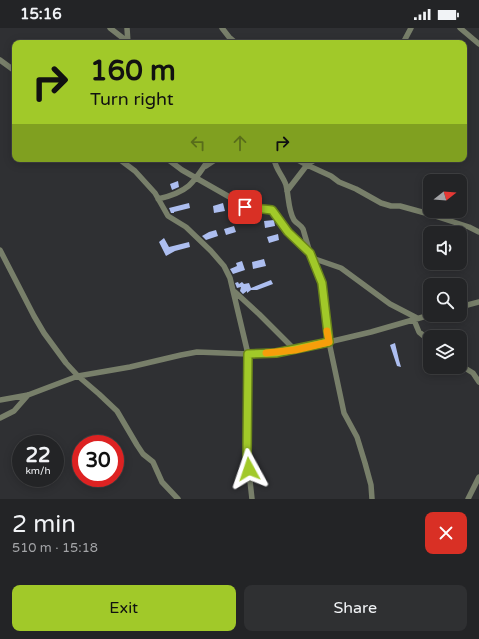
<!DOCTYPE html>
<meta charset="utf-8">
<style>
body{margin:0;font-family:"Varela Round",sans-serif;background:#2f3032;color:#f1f3f6;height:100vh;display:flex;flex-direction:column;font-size:15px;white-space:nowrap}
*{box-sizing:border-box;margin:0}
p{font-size:13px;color:#a3a4a7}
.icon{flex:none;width:22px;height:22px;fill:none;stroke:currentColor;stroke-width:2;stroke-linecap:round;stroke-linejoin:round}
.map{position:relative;height:471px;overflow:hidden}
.drawer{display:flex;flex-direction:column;background:#232426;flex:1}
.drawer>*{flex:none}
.hud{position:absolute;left:12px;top:12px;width:455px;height:122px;border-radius:8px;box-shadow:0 2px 10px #0003,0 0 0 1px #404143;background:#a1c929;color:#111;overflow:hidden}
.needle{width:26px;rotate:73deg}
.tools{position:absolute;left:423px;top:146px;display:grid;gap:8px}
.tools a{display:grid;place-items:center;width:44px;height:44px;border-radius:8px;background:#232426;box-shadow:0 2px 10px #0003,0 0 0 1px #404143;font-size:20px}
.speed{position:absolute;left:12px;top:407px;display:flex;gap:8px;font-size:20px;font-weight:700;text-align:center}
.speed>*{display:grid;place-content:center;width:52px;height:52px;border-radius:50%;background:#232426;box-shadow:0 2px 10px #0003,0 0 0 1px #404143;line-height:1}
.speed small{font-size:10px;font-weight:400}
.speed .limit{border:6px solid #d22;background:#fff;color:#111}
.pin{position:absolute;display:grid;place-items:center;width:34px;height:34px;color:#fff;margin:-17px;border-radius:8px;box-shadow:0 2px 6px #0006}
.me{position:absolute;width:44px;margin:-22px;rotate:355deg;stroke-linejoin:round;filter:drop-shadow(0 0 3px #0008)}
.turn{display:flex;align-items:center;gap:14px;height:84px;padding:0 12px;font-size:18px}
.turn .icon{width:52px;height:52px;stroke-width:2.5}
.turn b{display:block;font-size:28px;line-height:34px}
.lanes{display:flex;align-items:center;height:38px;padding:0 12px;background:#0003;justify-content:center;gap:20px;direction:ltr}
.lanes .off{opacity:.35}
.round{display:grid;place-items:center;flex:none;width:42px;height:42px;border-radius:8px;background:#2f3032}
.headline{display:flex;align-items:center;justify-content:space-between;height:68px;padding:0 12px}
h1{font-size:24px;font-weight:600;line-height:30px}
.cta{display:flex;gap:8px;margin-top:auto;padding:8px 12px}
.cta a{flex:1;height:46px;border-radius:8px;background:#a1c929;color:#111;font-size:16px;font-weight:600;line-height:46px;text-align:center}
.cta a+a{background:#2f3032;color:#f1f3f6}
.status{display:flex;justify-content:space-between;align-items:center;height:28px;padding:0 20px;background:#232426;direction:ltr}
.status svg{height:11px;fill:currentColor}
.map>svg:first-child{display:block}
.building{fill:#adbef0}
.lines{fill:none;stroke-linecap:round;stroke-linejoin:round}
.minor{stroke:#787f6a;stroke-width:5.5}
.route-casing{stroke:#69831b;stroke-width:10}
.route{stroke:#a1c929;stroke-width:7}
.slow{stroke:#f59e0b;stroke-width:7}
</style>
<div class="status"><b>15:16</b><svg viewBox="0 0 49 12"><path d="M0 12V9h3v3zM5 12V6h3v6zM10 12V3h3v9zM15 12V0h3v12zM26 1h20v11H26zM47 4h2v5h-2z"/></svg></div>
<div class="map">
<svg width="479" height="471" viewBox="0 0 479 471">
<rect width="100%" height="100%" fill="#2f3033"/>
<!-- building -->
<path class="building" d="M178,153L179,159L172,162L170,156Z
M189,175L190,180L174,184V185H171L169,180Z
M223,175L225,183L214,185L213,178Z
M274,192L275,198L265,200L264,193Z
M234,198L236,204L226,207L224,201Z
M216,202L218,208L206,212L202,208L209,204Z
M278,206L279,212L269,215L267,209Z
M164,210L169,219L189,214L190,219L175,223L166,228L159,214Z
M264,231L266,238L253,241L252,234Z
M242,233L245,242L233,246L230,241L237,238L236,235Z
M271,252L273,256L257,262H251L247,265V263L243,266L240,263L241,259L237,260L235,255L238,254L239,256L242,254L244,256L249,255L251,260Z
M395,315L399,332L401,339L397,338L390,317Z"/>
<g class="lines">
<!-- minor -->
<path class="minor" d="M110,0L128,14
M127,0L128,15
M222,0L229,9L236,15
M460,0L479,16
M403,15L411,0
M0,32L15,43
M119,131L135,143L155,165L168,188L186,199L211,223L224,238L230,250L248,326L247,426L252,471
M165,131L170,133L182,142L233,171L245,179L272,182L288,204L315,231L341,240L390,276L417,290
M274,131C276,142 283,148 286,157C289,169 288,182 294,192C297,196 301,197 303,201L310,225L322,255L329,314L344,385L357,409L365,435L371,457L372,471
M296,131L307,137L331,148L339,154L356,161L381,175L391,178H400L429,186L469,199L479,204
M206,138L215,132L222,131
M287,163L307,137L316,131
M158,171C188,164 193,156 209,131
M0,222L34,288L44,305L66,335L78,348L99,366L117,383L137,417L143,426L153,434L162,454L178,471
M235,264L259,286L295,322
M460,279L479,274
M414,292L419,304L430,313
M460,337L473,345L479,354
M0,372L28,367L78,348L130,339L181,327L197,324L248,326L276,325L295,322L371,304L430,287
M0,390L14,383L28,367
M468,471L479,449"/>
</g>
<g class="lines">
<!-- route casing -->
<g class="route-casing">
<path id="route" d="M245,179L272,182L288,204L310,225L322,255L329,314L276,325L248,326L247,426L249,441"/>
</g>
<!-- route -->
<use href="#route" class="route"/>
<!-- slow -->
<path class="slow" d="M266,325L295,322L329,314L327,303"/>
</g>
</svg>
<div class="tools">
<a><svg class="needle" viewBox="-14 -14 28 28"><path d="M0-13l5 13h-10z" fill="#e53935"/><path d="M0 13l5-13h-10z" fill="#a3a4a7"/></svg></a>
<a><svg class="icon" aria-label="sound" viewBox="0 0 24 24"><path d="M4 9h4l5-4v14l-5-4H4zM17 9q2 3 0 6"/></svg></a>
<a><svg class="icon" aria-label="search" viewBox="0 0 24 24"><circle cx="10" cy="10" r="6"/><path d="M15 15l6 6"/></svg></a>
<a><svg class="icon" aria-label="layers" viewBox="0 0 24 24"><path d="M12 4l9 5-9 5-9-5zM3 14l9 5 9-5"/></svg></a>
</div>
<div class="speed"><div>22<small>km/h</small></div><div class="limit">30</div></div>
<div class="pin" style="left:245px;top:179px;background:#d93025"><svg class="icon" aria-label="arrive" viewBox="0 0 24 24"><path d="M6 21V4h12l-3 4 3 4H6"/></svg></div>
<svg class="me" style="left:249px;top:441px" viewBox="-20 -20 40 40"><path d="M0-17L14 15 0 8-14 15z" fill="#a1c929" stroke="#fff" stroke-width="4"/></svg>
<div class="hud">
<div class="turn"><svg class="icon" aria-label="right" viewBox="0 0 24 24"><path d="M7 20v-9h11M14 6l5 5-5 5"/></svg><div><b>160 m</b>Turn right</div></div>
<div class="lanes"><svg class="icon off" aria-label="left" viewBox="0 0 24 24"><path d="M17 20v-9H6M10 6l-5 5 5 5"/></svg><svg class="icon off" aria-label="ahead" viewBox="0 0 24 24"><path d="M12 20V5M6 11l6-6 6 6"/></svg><svg class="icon" aria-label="right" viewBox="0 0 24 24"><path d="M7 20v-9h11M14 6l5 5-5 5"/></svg></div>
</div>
</div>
<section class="drawer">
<div class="headline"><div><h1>2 min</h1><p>510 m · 15:18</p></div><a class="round" style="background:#d93025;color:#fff"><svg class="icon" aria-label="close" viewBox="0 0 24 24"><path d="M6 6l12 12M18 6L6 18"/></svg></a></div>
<div class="cta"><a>Exit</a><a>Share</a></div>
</section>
